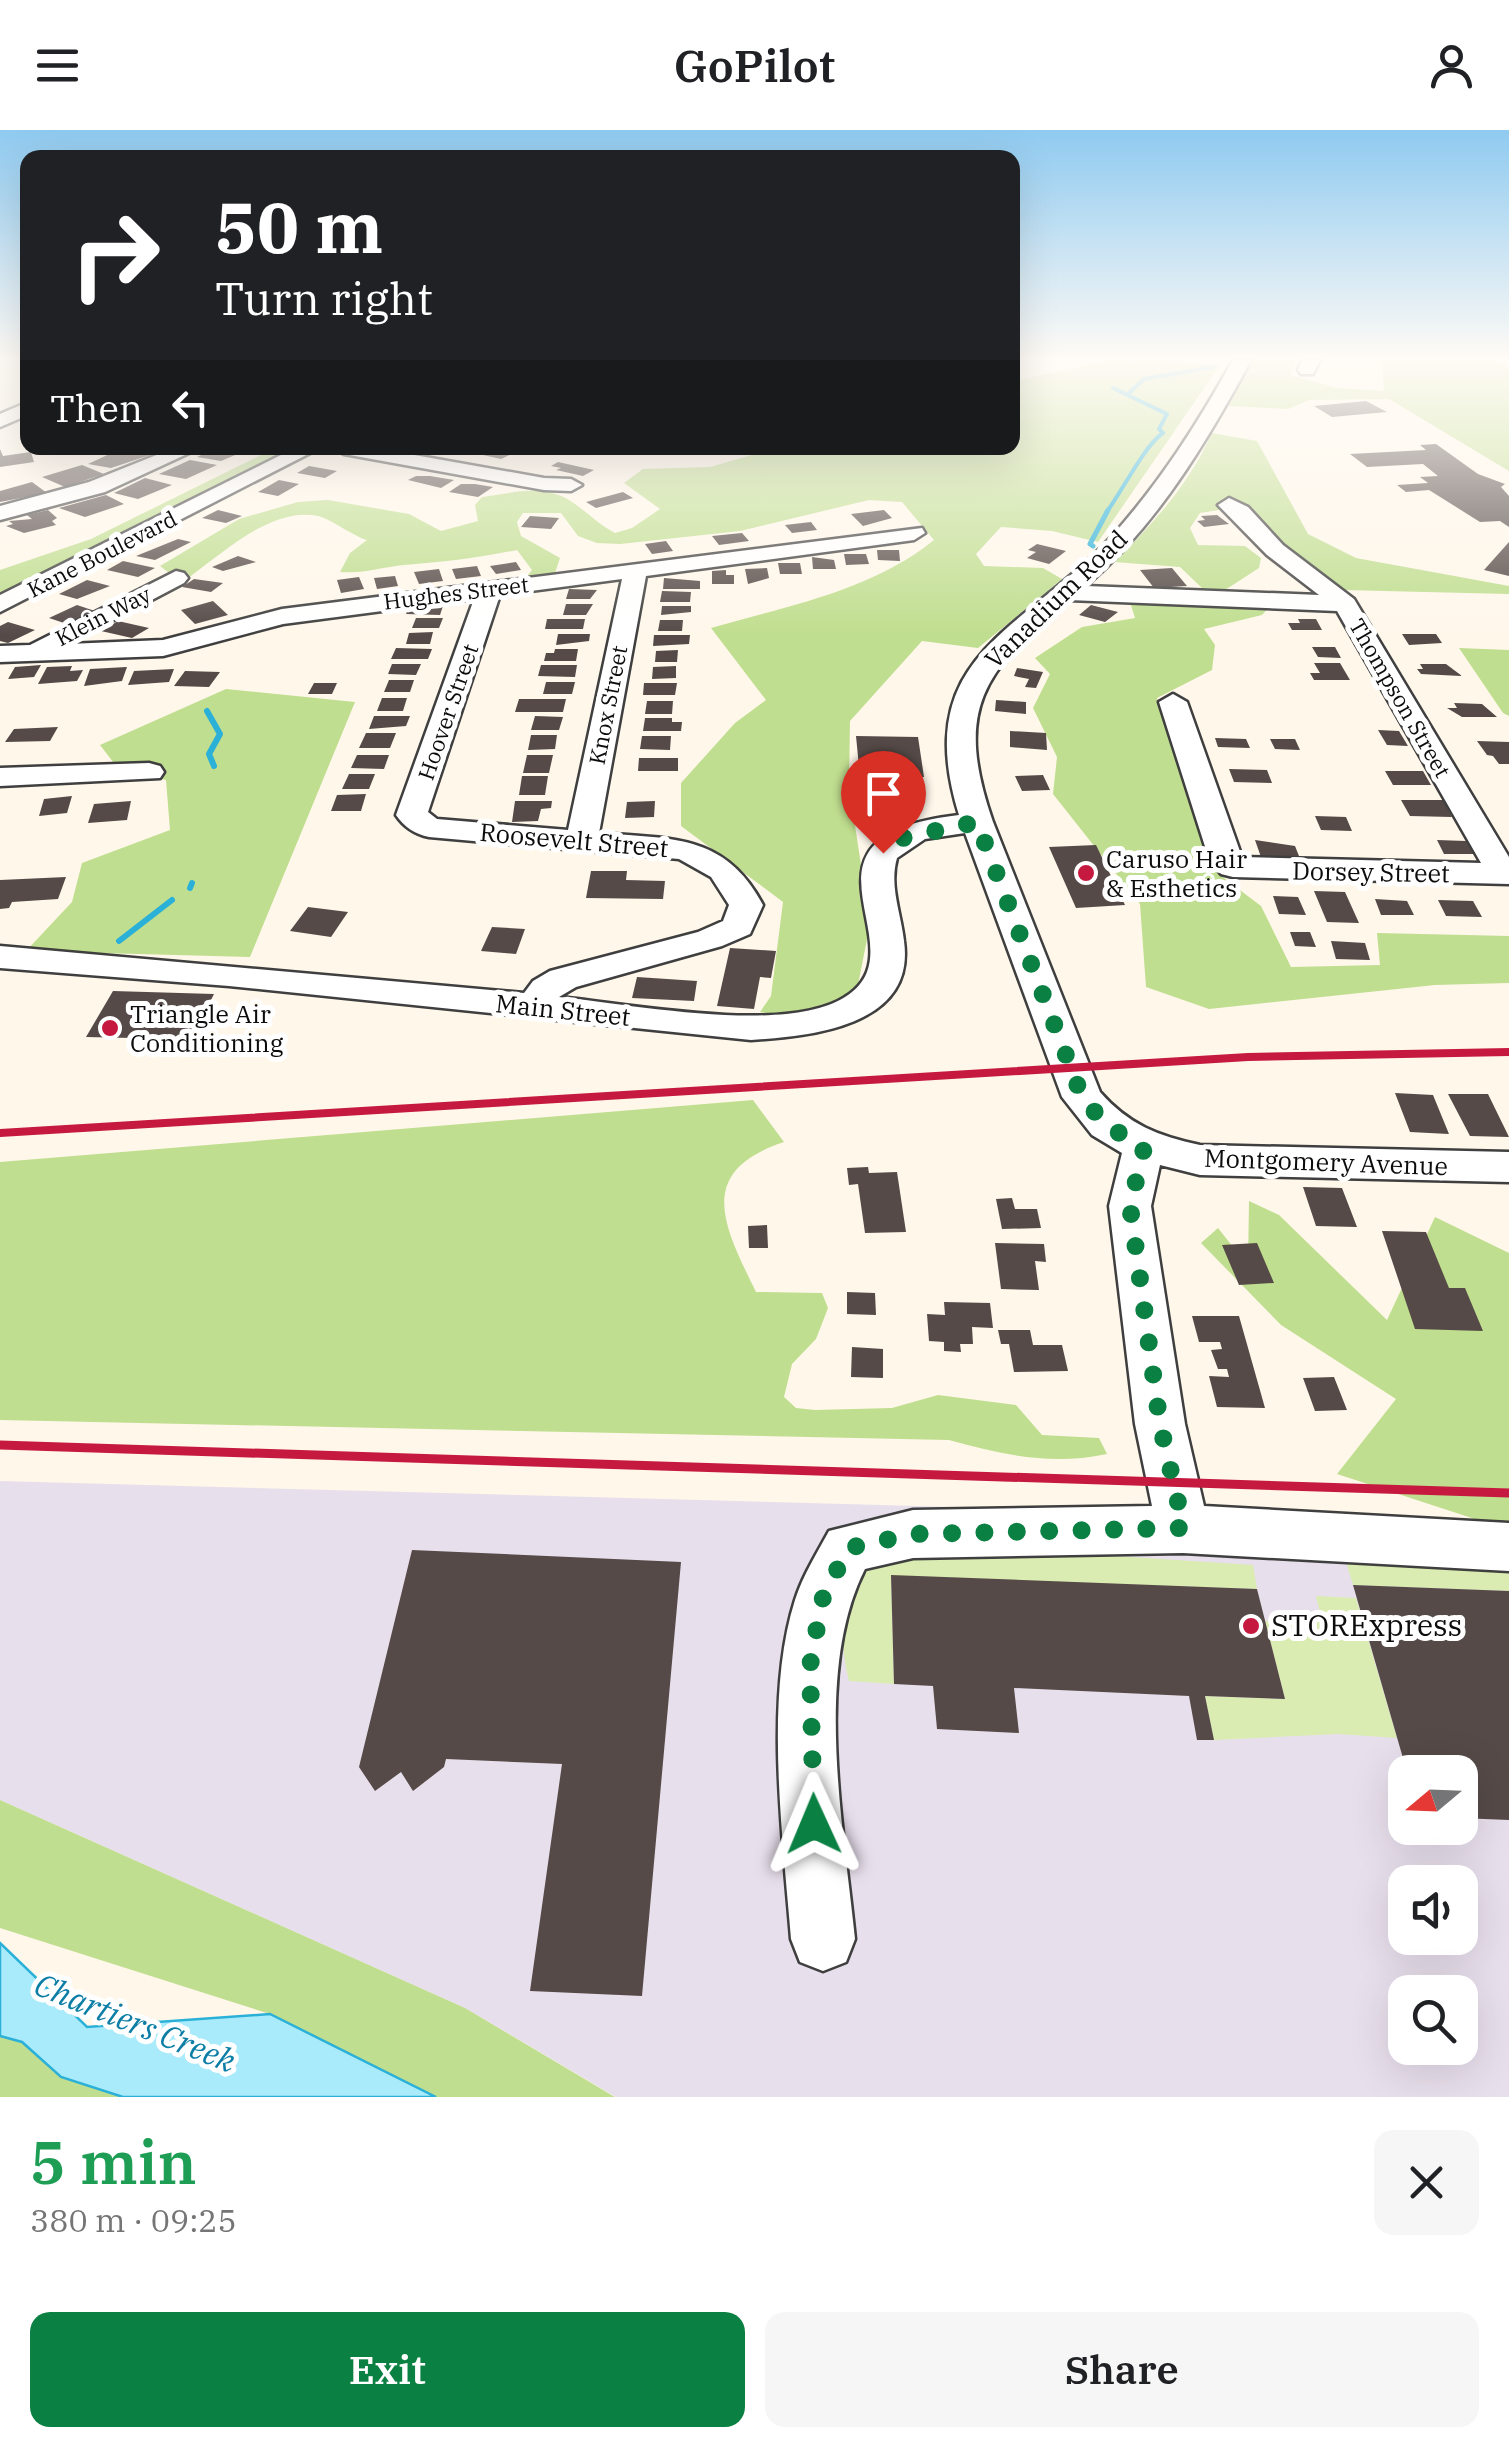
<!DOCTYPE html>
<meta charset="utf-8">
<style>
body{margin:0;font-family:"IBM Plex Serif",serif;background:#f6f6f6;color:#202124;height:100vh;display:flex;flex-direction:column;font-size:38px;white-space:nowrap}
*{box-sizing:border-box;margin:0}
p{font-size:32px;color:#757577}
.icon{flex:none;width:55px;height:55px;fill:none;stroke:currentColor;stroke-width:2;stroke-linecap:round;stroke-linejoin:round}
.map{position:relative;height:1967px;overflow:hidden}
.sheet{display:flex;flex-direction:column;background:#fff;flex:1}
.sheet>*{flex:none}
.hud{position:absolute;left:20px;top:20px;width:1000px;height:305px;border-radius:20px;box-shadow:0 10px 40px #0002;background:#202124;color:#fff;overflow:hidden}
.needle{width:65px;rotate:251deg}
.fabs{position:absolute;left:1388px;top:1625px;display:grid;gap:20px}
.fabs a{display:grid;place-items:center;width:90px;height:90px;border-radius:20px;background:#fff;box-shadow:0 10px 40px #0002;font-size:50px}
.pin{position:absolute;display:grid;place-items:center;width:85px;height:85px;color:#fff;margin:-102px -42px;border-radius:50% 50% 50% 0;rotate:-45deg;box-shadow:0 0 10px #0007}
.pin .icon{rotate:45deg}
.me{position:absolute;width:110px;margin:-55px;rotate:359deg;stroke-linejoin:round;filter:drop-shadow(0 0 8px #0008)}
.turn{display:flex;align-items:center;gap:35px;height:210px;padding:0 30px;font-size:45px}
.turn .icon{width:130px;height:130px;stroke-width:2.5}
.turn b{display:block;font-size:70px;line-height:85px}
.then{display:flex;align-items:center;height:95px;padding:0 30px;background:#0003;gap:20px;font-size:38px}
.round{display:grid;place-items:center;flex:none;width:105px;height:105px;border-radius:20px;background:#f6f6f6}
.summary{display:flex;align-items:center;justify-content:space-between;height:170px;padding:0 30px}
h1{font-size:60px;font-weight:600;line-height:75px;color:#1e9e55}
.cta{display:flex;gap:20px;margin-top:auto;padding:20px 30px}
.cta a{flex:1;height:115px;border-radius:20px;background:#0b8043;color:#fff;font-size:40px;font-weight:600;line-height:115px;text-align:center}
.cta a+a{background:#f6f6f6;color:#202124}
header{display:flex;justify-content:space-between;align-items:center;height:130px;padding:0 30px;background:#fff;font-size:45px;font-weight:600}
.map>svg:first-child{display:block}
.industrial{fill:#e8dfec;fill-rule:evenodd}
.green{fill:#daecb1}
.forest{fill:#c0de8f}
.water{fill:#aaebfb;stroke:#2bb1d8;stroke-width:2.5}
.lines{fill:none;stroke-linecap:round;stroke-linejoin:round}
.stream-far2{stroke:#2bb1d8;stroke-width:4}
.stream-far1{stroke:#2bb1d8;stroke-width:5}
.stream{stroke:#2bb1d8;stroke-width:6}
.building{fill:#554a47}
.minor-casing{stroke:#3f3f3f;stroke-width:5}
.minor{fill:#fff;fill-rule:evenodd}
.rail-far1{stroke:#c61940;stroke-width:8}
.rail{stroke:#c61940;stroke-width:9}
.route{stroke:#0b8043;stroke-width:18;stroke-dasharray:0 32.4}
.poi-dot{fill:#c61940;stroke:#fff;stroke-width:4}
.labels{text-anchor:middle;stroke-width:10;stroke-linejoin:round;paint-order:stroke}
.far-street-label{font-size:22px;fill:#0c0c0c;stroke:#fff}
.street-label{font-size:25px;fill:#0c0c0c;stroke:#fff}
.poi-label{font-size:25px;fill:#0c0c0c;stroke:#fff;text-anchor:start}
.near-poi-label{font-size:30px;fill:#0c0c0c;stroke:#fff;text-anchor:start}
.near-water-label{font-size:32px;font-style:italic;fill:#0c7ea6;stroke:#fff}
</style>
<header><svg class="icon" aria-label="menu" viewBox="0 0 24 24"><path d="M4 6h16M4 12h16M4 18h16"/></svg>GoPilot<svg class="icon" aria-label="person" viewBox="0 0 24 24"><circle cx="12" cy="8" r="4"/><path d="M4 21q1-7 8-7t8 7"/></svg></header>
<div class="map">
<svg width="1509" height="1967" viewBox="0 0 1509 1967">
<rect width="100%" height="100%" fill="#fff7ea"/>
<!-- industrial -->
<path class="industrial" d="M0,1351L1509,1392V1967H616L465,1878L0,1670ZM1405,1642H1460V1698H1405ZM1405,1752H1460V1808H1405ZM1405,1862H1460V1918H1405Z"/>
<!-- green -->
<path class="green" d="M888,1421L1085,1424L1253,1435L1257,1459L891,1446L894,1554L849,1551C836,1499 842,1453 888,1421Z
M1346,1432L1509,1435V1461L1353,1455Z
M1316,1466L1356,1468L1397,1608L1338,1604L1214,1610L1205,1566L1285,1569L1265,1491L1322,1490Z"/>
<!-- forest -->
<path class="forest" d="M1147,230L1220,235L1098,412L1052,401L1001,397L976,424L984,436L1043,438L1062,449L978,518L922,511L850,591L849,656L870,794L857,860L798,888L760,882L771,866L783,772L681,696V653L735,593L766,570L711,498C787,476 871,461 934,410L902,372L869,370L740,401L620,414L597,413L578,406L561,383H523L517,392L521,406L560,428L555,443L524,450L532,440L517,420C477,428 445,432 404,435C382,437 364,444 340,442L350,423L367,410C351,405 331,389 318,386C272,376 223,423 188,448L169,443L160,436L239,389L298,372L328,370L409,384L441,401L478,391L475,375L482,367C511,363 542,354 569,370C585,380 598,394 615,403L632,398L660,379L624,353L643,339L710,337L776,318L828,325L839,318H1012L1013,251L1109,231Z
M1252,230H1295L1290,245L1337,258L1384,261L1382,230H1493L1509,238V341L1389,269L1309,270L1288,279L1229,276Z
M1212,303L1257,311L1308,404L1356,428L1509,456V464L1343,460L1284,419L1238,377L1200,383L1190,398L1198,415L1245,416L1261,428L1259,438L1225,460L1202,458L1180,437L1114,432C1154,393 1189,354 1212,303Z
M275,318H295L0,467V440L91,409Z
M1129,469L1272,474L1262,485L1204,499L1215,515L1212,540L1157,568L1220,745L1261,776L1291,837L1380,835L1377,803L1509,806V853L1435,855L1209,879L1146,857L1140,774L1053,664L1057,627L1033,578L1050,544L1035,528L1082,497L1135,488Z
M1459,518L1509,520V586L1503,583Z
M226,559L355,572L250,827L26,821L72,772L82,733L170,700L166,650L117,637L100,615Z
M753,970L784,1012C694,1042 724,1096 756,1162L822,1163L828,1178L816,1209L792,1234L784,1267L796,1278L815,1280L892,1278L938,1265L1016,1275L1042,1305L1099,1308L1107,1324C1051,1336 1003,1325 949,1310L0,1290V1032Z
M1249,1071L1279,1085L1387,1190L1435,1087L1509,1123V1392H1484L1337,1344L1396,1269L1281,1195L1201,1113L1218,1098L1248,1136Z
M0,1670L465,1878L615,1967H436L270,1884L0,1798Z
M0,1906L22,1912L61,1947L123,1967H0Z"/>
<!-- water -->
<path class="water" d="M0,1813L87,1897L270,1884L436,1967H123L61,1947L22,1912L0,1906Z"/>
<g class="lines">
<!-- stream-far2 -->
<path class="stream-far2" d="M1128,264L1144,249L1213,237
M1106,383C1123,360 1144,316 1163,303L1159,299L1167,284L1113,258"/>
<!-- stream-far1 -->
<path class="stream-far1" d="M1093,416L1090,414L1108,380"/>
<!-- stream -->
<path class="stream" d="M207,581L220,604L209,624L214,636
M190,758L192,753
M119,811L172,770"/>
</g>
<!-- building -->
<path class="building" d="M1366,271L1387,282L1332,287L1314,276Z
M1436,314L1478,344L1505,354L1501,357L1509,366V397L1500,391L1480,392L1429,360L1406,362L1397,355L1428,353L1420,347L1438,346L1423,334L1367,337L1350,324L1426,320L1420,315Z
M216,318H252L221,331L197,327Z
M498,318H504L518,321L501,329L483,325Z
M0,319L3,326L31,322L34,332L0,337Z
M116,321H132L150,325L111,338L88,334Z
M190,330L217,335L186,349L159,344Z
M558,332L594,340L583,346L556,340L561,338L551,336Z
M82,335L104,344L65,357L42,347Z
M309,336L337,341L325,348L297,343Z
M416,346H430L454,350L441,358L408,350Z
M145,348L172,355L138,369L114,363Z
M279,350L299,354L278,366L258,362Z
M32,352L47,363L0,372V361Z
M461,354H475L493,357L478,367L449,362Z
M623,362L633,368L596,378L586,372Z
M106,365L124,374L85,387L59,378Z
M48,380L57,388L52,391L56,395L24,403L6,396L13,394L9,391L32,389L27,385Z
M218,380L242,386L226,393L202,388Z
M884,380L892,388L863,396L851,384Z
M1217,385L1229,394L1204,397L1197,391L1205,390L1201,386Z
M530,386L559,388L551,399L521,397Z
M811,392L817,400L792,403L785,395Z
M742,403L749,411L719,415L712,406Z
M178,409L191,412L155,430L136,426Z
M666,411L673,421L652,424L645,414Z
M1509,412V446L1484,440Z
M1037,414L1066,421L1049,434L1027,428L1036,422L1028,420Z
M877,420H899L900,431L878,430Z
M844,424H866L869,434L846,435Z
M238,426L256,432L223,441L212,437Z
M812,427L834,430L836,439H813Z
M123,431L155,438L138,447L107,440Z
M516,432L521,440L496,444L490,436Z
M778,433H800L802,444H780Z
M477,436L481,446L456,449L452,439Z
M767,438L769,448L748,454L745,439Z
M1172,438L1187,456L1154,458L1140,440Z
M439,439L443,451L419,454L414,442Z
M726,440V445H734V454H712V441Z
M395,446L398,456L377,459L374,448Z
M359,447L364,459L341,463L337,450Z
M664,448L700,451V459H663Z
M194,449L223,453L211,462L182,457Z
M87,450L110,456L77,469L59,464Z
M569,459L597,460L590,469H566Z
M662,461L691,462L690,472H660Z
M213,471L228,485L195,494L181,480Z
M566,474H593L586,485H563Z
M77,475L98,482L70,495L49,488Z
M1091,475L1118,482L1105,492L1079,485Z
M420,476H443L440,485L406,484L408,479Z
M662,476H691V482L661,485Z
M416,488H443L439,498H412Z
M547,489H585L583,499H545Z
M1298,489H1316L1322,500H1292L1288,493H1300Z
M660,490H683L682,501H658Z
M118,491L149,498L132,508L101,501Z
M8,492L35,500L8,513L0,511V496Z
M433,502L430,514H406L409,503Z
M558,504H590L589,511L556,515Z
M1402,504H1436L1442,513L1409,515Z
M654,505H690L689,514L653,516Z
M1312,517H1335L1341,528L1318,527Z
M396,518L432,519L428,529H391Z
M555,519H578L576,531H544L546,523H554Z
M678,520L677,532H655L656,521Z
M1314,533H1340L1350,550H1314L1310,543H1320Z
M392,534H421L416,545L388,544Z
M1420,534H1446L1462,546L1421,544L1417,539H1423Z
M41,535L34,547L8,549L15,537Z
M541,535H577L575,547L538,546Z
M72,536L70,541L83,540L77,551L38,554L47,537Z
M676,536V548L652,549L653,537Z
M127,537L122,551L84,556L90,539Z
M1017,538L1043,542L1036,558L1025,557L1029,549L1014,546Z
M174,539L169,552L128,555L134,541Z
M185,541L220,542L209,557L174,556Z
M389,550H414L410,562H384Z
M546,552H575L572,564H543Z
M314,553H337L332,564H308Z
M644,553H677L675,565H643Z
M382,568H407L403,581H377Z
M519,569H566L563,582H515Z
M996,570L1026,572V584L995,581Z
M647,571H673L672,584H645Z
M1454,573L1482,574L1497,587H1462L1447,578H1457Z
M374,586H410L406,596L369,599Z
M535,586L563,587L559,600H531Z
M645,588H672V592H682L681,601H643Z
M58,597L50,611L5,612L14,599Z
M1378,600L1399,601L1408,616L1387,615Z
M1010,601L1046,603L1047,620L1010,617Z
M366,603H396L390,618H359Z
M531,605H557L555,619L528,620Z
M642,606H671L670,620L640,619Z
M856,606L918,607L924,647H860Z
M1215,608L1246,609L1250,618L1218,617Z
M1270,609H1295L1300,620L1275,619Z
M1477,611L1509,612V634H1499L1493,626L1487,625Z
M357,625H389L384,639L351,638Z
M527,625H553L549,643H523Z
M639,628H678V641H638Z
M1229,639L1267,640L1272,653L1234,652Z
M1385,641H1423L1431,655H1393Z
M349,644H375L369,659H342Z
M1043,645L1050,660L1022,661L1015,646Z
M522,646H548L545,665H519Z
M366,664L361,681H331L337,665Z
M72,666L67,683L39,686L44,669Z
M1401,670H1443L1452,687L1410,686Z
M131,671L127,690L88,693L94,674Z
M515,671H552L551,678L541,679L538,691L512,692Z
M655,671L654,687L625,688L627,672Z
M1315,686L1346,687L1352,701L1321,700Z
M1255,710L1295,716L1301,731L1262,730Z
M1437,710L1466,711L1474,724H1444Z
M1096,715L1125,775L1076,778L1049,717Z
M591,741H627L626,750L665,751L663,769L586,768Z
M66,747L58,769L12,772L9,778L0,779V750Z
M1314,761L1345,762L1359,793L1327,792Z
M1273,766L1298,767L1306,785L1279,784Z
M1375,769L1407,771L1414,785H1381Z
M1438,770L1473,771L1482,787L1446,786Z
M308,777L348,782L331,807L290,801Z
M492,797L525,799L516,824L481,821Z
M1290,802H1310L1316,817L1295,816Z
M1331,811L1365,813L1370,830L1336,829Z
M730,818L776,821L771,848L760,847L754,879L717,876Z
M637,847L697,851L694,871L632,868Z
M113,861L214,864L196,900H184L179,909L86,907Z
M1395,963L1433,965L1449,1004L1410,1002Z
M1448,964H1488L1509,1007L1470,1006Z
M868,1037L869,1043L897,1042L906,1102L865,1103L858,1054L849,1055L847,1038Z
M1303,1057L1342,1058L1357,1097L1316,1096Z
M1012,1068L1015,1079H1037L1041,1098L1002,1099L996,1069Z
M767,1095L768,1118H749L748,1096Z
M1382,1101L1426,1102L1449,1158H1465L1483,1201L1415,1199Z
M995,1113L1044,1114L1046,1132L1035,1131L1039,1160L1001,1159Z
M1257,1113L1274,1153L1239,1155L1222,1115Z
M847,1162L875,1163L876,1185L847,1184Z
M944,1172L990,1173L993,1198L972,1197L973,1214H960L961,1222L944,1221V1212L929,1211L927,1184L945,1185Z
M1192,1186H1239L1265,1278L1217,1277L1209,1246L1229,1247L1227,1239H1218L1211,1220L1222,1219L1220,1212H1199Z
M998,1200H1030L1033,1215H1062L1068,1241L1014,1242L1009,1214H1001Z
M852,1217L883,1219V1248L851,1247Z
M1334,1247L1347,1280L1315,1281L1303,1248Z
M412,1420L681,1432L642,1866L530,1861L562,1634L446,1629L444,1637L413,1661L401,1642L375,1661L359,1637Z
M891,1445L1257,1459L1285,1569L1205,1566L1214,1610H1197L1189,1566L1014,1558L1019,1603L937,1599L933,1556L894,1554Z
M1353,1455L1509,1461V1690L1460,1688V1642H1407Z"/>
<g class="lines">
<!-- minor casing -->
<g class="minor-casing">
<path id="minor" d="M1233,230H1251C1206,313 1158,394 1086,456L1319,465L1267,425L1218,375L1229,368L1248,377L1283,415L1354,469L1509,727V754L1233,747L1221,744L1209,729L1159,572L1173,564L1187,572L1242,727L1481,733L1337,481L1069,470C982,541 954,580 993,692L1100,962C1129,995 1158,1006 1200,1015L1509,1022V1052L1200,1045L1160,1035L1151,1076L1185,1294L1204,1376L1509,1393V1441L1183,1423L913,1428L865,1439C813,1541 844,1698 855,1809L846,1832L823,1841L800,1832L791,1809C783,1708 764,1567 795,1470C803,1445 817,1423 829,1401L913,1380L1152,1376L1135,1294L1109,1076L1122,1023L1092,1005L1062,967L965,703L925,709L897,728C889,756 901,783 904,811C916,896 812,906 751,910L229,856L0,838V816L524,863L533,851L550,841L698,802L723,791L729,775L711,747L679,729L429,707C415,704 404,697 396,685L474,469L283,494L163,526L0,532V516L30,515L176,441L184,443L188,448L184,453L68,514L163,510L282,479L922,398L925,403L914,410L646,446L599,703C671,709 725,703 763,775L750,804L722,816L576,857L559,867C630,874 786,905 845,867C925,818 773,706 959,685C909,523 1024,502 1113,405C1161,351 1198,293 1233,230ZM622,449L568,700L437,689L428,682L500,465Z
M1302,230H1320L1313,244H1301L1298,240Z
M28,272V285L0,297V284Z
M174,318H200L105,362L0,390V376L89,352Z
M295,318H320L0,482V465Z
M334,318H375L544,348L571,349L582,355L571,361L544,360L344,324Z
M149,633L160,636L164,642L160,648L0,656V638Z"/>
</g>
<!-- minor -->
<use href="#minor" class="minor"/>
<!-- rail-far1 -->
<path class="rail-far1" d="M0,1003L1248,927L1509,922"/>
<!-- rail -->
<path class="rail" d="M0,1315L1509,1363"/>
</g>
<!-- sky -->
<linearGradient id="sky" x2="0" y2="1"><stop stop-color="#8fcaf0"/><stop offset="0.45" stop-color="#fffbf6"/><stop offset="1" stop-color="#fffbf6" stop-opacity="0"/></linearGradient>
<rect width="1509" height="506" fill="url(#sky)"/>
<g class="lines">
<!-- route -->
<path class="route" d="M814,1694L810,1536L822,1470L848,1418L913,1404L1184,1398L1160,1294L1130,1076L1144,1018L1106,995L1082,967L977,692L898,709L883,723"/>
</g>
<!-- markers -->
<g class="poi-dot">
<circle cx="1086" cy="743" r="10"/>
<circle cx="110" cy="898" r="10"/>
<circle cx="1251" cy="1496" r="10"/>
</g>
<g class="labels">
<!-- far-street labels -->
<g class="far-street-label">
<text transform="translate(102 424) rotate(-27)" y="8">Kane Boulevard</text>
<text transform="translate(456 463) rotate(-7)" y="8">Hughes Street</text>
<text transform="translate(103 486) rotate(-27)" y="8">Klein Way</text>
<text transform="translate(1400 568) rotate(60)" y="8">Thompson Street</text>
<text transform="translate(608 575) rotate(-79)" y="8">Knox Street</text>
<text transform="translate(448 582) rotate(-71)" y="8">Hoover Street</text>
</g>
<!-- street labels -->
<g class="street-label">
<text transform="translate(1056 469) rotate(-44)" y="9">Vanadium Road</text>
<text transform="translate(574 710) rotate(5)" y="9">Roosevelt Street</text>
<text transform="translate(1371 742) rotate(1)" y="9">Dorsey Street</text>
<text transform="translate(563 880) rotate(6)" y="9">Main Street</text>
<text transform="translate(1326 1032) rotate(2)" y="9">Montgomery Avenue</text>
</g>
<!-- poi labels -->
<g class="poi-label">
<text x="1106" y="738">Caruso Hair<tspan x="1106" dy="29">&amp; Esthetics</tspan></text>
<text x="130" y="893">Triangle Air<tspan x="130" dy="29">Conditioning</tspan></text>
</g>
<!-- near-poi labels -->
<g class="near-poi-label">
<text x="1271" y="1506">STORExpress</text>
</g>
<!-- near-water labels -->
<g class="near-water-label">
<text transform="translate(135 1893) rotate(22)" y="11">Chartiers Creek</text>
</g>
</g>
</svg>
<div class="fabs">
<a><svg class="needle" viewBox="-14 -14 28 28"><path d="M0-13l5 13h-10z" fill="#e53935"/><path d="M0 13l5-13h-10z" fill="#757577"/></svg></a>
<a><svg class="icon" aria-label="sound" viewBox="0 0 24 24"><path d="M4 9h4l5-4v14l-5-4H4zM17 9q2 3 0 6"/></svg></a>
<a><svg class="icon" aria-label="search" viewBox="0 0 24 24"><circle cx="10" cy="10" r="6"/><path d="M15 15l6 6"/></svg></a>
</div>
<div class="pin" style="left:883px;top:723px;background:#d93025"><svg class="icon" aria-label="arrive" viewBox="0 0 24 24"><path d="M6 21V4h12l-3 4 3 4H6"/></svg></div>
<svg class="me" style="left:814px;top:1694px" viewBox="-20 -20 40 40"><path d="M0-17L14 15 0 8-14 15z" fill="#0b8043" stroke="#fff" stroke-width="4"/></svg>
<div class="hud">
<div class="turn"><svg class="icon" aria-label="right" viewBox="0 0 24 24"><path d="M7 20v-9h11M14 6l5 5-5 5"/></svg><div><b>50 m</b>Turn right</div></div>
<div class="then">Then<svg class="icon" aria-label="left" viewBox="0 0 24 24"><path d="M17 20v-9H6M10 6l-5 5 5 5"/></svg></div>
</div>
</div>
<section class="sheet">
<div class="summary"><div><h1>5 min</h1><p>380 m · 09:25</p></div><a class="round"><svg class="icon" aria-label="close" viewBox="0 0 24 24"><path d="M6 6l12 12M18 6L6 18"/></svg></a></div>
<div class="cta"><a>Exit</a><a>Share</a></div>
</section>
